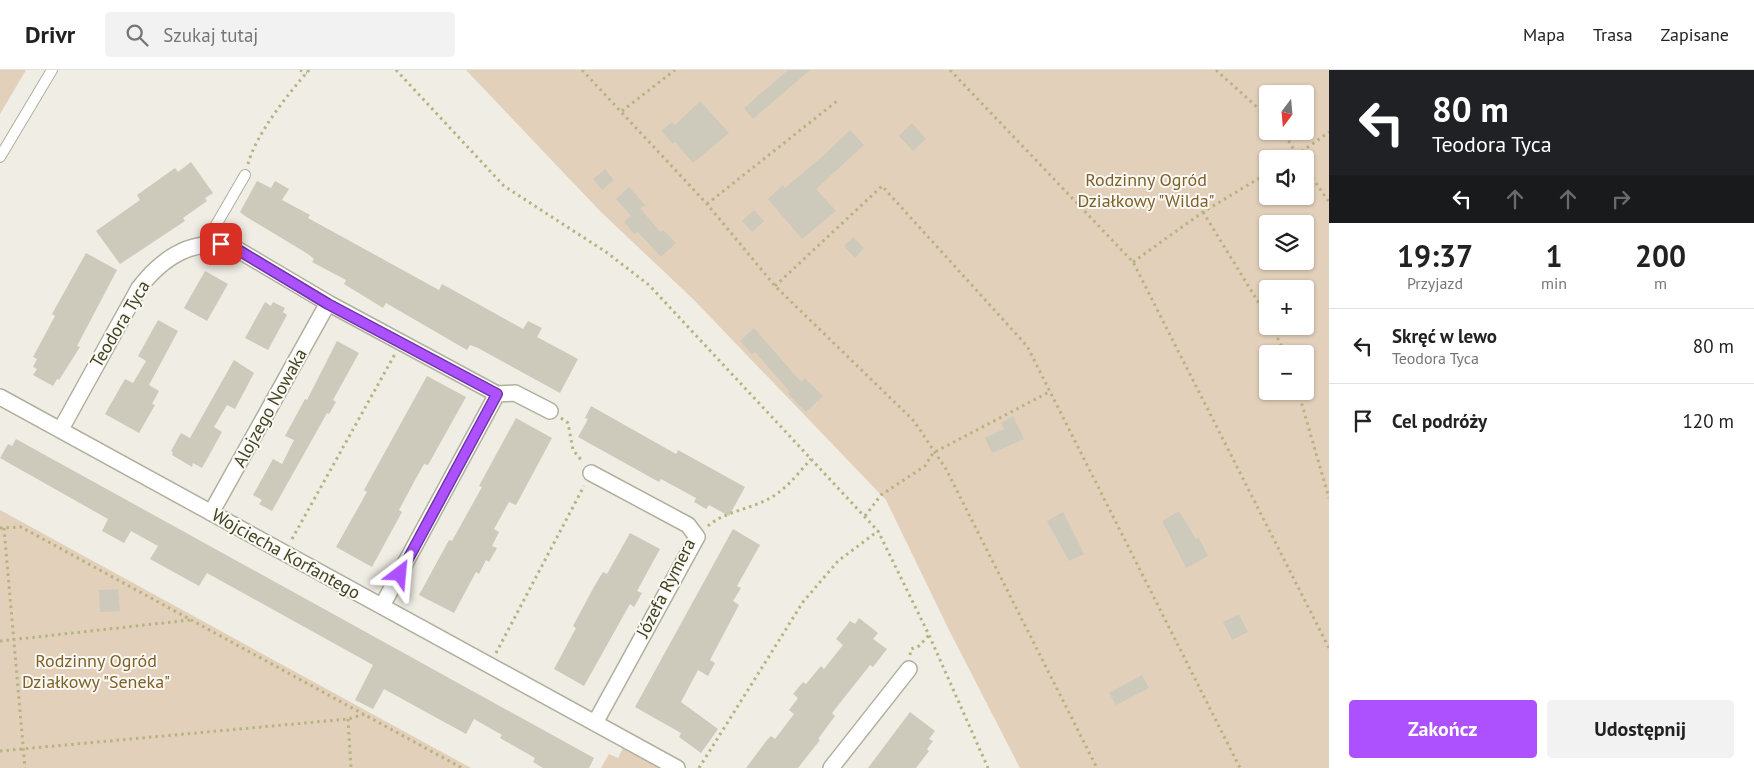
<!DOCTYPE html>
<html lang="pl">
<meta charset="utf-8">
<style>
body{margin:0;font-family:"PT Sans",sans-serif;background:#f2f2f2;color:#222;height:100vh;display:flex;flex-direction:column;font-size:19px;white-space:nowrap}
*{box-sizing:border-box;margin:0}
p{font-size:16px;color:#767676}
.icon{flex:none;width:28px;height:28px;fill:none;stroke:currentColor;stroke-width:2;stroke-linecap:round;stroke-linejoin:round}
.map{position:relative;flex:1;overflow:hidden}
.panel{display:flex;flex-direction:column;background:#fff;width:425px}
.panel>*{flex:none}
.hud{background:#202124;color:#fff;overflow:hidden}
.needle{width:32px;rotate:196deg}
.buttons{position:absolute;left:1259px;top:15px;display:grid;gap:10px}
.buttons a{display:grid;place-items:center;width:55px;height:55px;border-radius:5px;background:#fff;box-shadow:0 1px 4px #0004;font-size:25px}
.pin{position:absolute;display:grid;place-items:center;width:42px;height:42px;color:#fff;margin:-21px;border-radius:10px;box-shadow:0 2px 8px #0006}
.me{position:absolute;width:55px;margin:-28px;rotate:29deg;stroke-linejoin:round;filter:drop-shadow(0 0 4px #0008)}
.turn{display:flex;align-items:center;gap:18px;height:105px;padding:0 20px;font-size:22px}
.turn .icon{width:65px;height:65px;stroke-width:2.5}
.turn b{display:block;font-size:35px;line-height:42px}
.lanes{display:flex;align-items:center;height:48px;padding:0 20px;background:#0003;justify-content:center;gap:25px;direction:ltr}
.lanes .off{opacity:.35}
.eta{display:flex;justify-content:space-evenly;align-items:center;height:85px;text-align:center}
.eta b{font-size:30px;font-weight:800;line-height:35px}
.primary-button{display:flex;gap:10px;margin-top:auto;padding:10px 20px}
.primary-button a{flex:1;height:58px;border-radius:5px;background:#ad51ff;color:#fff;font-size:20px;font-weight:800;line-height:58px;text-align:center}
.primary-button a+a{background:#f2f2f2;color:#222}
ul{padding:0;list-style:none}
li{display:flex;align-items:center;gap:15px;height:75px;padding:0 20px;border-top:1px solid #e0e0e0}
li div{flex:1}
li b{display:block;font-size:19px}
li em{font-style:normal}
header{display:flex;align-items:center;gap:30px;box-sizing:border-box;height:70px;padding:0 25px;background:#fff;border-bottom:1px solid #e0e0e0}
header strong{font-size:24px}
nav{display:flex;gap:28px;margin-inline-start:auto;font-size:18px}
.search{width:350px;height:45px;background:#f2f2f2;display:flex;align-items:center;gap:12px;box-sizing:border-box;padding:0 18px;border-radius:5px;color:#767676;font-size:19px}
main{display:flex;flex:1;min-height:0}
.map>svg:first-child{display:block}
.green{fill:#e2d0bb;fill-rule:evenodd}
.building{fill:#cdcabb}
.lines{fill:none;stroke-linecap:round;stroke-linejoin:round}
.lane-casing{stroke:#b1b09e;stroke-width:12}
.street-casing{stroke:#b1b09e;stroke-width:18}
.path{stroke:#b6b481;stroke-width:3;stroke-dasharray:2.5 4;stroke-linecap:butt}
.lane{stroke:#fff;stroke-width:10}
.street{stroke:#fff;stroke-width:15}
.route-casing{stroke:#7035a6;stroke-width:12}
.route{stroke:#ad51ff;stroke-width:9}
.labels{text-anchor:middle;stroke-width:4;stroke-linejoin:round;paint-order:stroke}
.park-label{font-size:18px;fill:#7e6126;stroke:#fbf9f5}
.street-label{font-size:18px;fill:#424321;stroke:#fbf9f5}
</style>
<header>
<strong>Drivr</strong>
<div class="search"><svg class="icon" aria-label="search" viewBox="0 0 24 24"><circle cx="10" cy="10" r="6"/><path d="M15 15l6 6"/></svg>Szukaj tutaj</div>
<nav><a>Mapa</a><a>Trasa</a><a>Zapisane</a></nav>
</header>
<main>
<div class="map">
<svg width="1329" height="698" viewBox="0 0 1329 698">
<rect width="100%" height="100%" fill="#efede4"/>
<!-- green -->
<path class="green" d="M0,0H26L0,44Z
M466,0H1329V698H1020L949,560L886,430L694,230L600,141ZM1268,24H1305V61H1268ZM1268,89H1305V126H1268ZM1268,154H1305V191H1268ZM1268,219H1305V256H1268ZM1268,284H1305V321H1268Z
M0,440L471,698H0Z
M623,678L661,698H601L609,684L618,688Z"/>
<!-- building -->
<path class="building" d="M788,0H810L753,49L744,38Z
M700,31L729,63L693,93L675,72L673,74L661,61L672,52L675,55Z
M912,53L926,69L913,81L899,66Z
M850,60L864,75L816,119L836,141L802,169L768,129L783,115L785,118L823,86Z
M191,92L213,123L205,128L207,131L183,148L185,151L120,194L96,161L140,130L137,125L175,98L178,102Z
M605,99L614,110L602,120L593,109Z
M257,111L271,118L275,111L289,119L282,130L310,145L308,148L439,220L442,214L523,259L528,251L542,258L537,267L578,289L560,323L478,278L470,275L467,280L386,233L383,238L344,214L346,210L312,192L314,189L308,184L245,146L240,142Z
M629,117L645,135L640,138L660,162L663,160L676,173L661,187L638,162L634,164L624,152L631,146L616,129Z
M754,140L764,151L752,162L742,151Z
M853,167L864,178L855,188L844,176Z
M86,183L117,200L77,276L80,277L59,310L57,309L53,316L33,305L37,299L33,297L37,289L33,287L55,246L52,244Z
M205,201L228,214L207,251L184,238Z
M265,232L271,236L273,232L285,238L283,242L287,245L268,280L245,268Z
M158,250L178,261L149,315L159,321L152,334L155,335L139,363L105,344L125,309L133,313L146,291L138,286Z
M754,258L801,312L805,308L823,326L806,342L788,324L790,322L755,282L752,284L740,271Z
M337,271L359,283L333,330L336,332L329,344L327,343L272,441L259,434L262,430L253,425L273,389L282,394L294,370L285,366L305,329L307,330Z
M234,290L254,303L235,339L227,335L214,357L222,362L202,398L193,393L192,397L172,385L173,382L171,381L181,363L190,368Z
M427,306L466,327L428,395L424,394L415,410L399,440L402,442L372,497L336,477L367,422L364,420Z
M591,336L676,384L678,380L745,417L729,446L709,435L706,439L694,432L696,428L661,409L659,412L578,367L588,349L585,348Z
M1013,346L1024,369L992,383L985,368L1004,359L1001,353Z
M516,348L552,368L516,435L509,432L494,459L499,462L492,476L497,478L489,492L486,490L479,504L476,502L454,543L419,525L449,470L452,471L482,417L479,416Z
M16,369L594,688L589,698H543L533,692L535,688L500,668L502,665L474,649L466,664L384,619L373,639L355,630L373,595L207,503L199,516L150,489L158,476L131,461L124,473L102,461L108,449L0,388L8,374L12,376Z
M1179,441L1196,469L1199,468L1208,486L1186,498L1162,451Z
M1063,442L1084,484L1069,491L1047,451Z
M733,459L760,475L737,516L741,518L733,531L739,535L710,590L715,593L708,606L698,600L681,632L718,659L701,683L679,667L681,663L635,637Z
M630,463L660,479L637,521L642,523L634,537L630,534L584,616L554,599L576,558L573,556L595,515L603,502L607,504Z
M118,519L120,541L100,542L99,520Z
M1239,544L1248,562L1232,570L1223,552Z
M859,548L878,563L873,569L887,579L873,597L870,595L832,643L835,646L818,669L820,670L798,698H746L767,670L771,666L775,669L794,644L789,640L798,628L793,624L803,612L806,614L821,596L824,599L843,575L836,569L850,551L855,554Z
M1142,605L1149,618L1116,635L1109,623Z
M910,642L935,661L929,669L933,671L927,679L929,681L916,698H868Z"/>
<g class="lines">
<!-- lane casing -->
<g class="lane-casing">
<path id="lane" d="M0,87L52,0
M205,174L245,105"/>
</g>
<!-- street casing -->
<g class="street-casing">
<path id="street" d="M0,327L677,698
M61,359L139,218C163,187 194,166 235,178L328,233L497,324L515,323L550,341
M591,403L688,455L697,467L595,653
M211,443L328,233
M382,536L497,324
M831,698L909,599"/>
</g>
<!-- path -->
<path class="path" d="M300,0L307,3
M396,0L504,116L606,182L649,215L878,461L929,565L988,698
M582,0L707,134L775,216L914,351L946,399L1097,698
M950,0L1133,192L1329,578
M1216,0L1268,47
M622,41L675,0
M1280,61L1291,74L1298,89
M1291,89L1329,62
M248,94C256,64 288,24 309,0
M1305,97L1329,132
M707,134L837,31
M1203,142L1268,248
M1133,192L1203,142L1268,103
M775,216L882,116L1027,276L1240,698
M1272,256L1285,284
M1298,321L1329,428
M561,348L568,353L573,380L583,392
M865,446L881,425L925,396L933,383L1051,321
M708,456C726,440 755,439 775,425C789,416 800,401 811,389
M0,458L21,457L462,698
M4,458L25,698
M292,469L395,284
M0,571L190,550
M496,583L584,416
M910,585L911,579L919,576L929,565
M348,649L351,698
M0,681L348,649L365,644
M699,698L803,532L838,491L878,461"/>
<!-- lane -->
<use href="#lane" class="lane"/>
<!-- street -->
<use href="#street" class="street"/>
</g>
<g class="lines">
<!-- route casing -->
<g class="route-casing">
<path id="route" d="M221,174L235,178L328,234L497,324L400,504"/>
</g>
<!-- route -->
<use href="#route" class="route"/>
</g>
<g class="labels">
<!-- park labels -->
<g class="park-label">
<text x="1146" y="116">Rodzinny Ogród<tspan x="1146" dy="21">Działkowy "Wilda"</tspan></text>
<text x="96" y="597">Rodzinny Ogród<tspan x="96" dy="21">Działkowy "Seneka"</tspan></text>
</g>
<!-- street labels -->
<g class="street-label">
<text transform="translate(120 254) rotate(-59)" y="6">Teodora Tyca</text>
<text transform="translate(270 338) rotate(-61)" y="6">Alojzego Nowaka</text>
<text transform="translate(286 484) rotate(29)" y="6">Wojciecha Korfantego</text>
<text transform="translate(666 518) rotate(-63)" y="6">Józefa Rymera</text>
</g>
</g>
</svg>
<div class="buttons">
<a><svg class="needle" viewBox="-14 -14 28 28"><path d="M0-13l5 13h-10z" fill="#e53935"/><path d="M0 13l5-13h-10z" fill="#767676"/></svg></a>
<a><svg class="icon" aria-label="sound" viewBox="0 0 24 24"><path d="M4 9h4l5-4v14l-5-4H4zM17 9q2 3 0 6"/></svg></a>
<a><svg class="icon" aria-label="layers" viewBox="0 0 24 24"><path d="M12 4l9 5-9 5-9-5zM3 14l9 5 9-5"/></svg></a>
<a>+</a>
<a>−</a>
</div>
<div class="pin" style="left:221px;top:174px;background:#d93025"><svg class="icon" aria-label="arrive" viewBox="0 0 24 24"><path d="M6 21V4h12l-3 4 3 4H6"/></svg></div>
<svg class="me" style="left:400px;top:504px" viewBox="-20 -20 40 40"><path d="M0-17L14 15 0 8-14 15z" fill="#ad51ff" stroke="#fff" stroke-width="4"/></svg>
</div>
<section class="panel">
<div class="hud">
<div class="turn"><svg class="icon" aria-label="left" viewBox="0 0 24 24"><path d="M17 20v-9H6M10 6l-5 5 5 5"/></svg><div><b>80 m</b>Teodora Tyca</div></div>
<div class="lanes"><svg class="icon" aria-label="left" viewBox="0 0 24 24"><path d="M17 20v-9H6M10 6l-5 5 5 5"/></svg><svg class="icon off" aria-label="ahead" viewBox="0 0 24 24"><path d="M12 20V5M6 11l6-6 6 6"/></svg><svg class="icon off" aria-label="ahead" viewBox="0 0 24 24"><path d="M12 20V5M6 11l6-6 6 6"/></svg><svg class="icon off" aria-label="right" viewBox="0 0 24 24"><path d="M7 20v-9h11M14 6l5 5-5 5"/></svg></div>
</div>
<div class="eta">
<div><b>19:37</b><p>Przyjazd</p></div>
<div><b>1</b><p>min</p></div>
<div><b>200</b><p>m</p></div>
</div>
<ul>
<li><svg class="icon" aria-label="left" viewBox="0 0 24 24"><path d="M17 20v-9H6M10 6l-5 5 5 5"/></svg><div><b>Skręć w lewo</b><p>Teodora Tyca</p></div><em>80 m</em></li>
<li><svg class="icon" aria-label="arrive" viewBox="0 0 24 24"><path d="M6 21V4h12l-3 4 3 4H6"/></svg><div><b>Cel podróży</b></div><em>120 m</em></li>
</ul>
<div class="primary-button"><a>Zakończ</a><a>Udostępnij</a></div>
</section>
</main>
